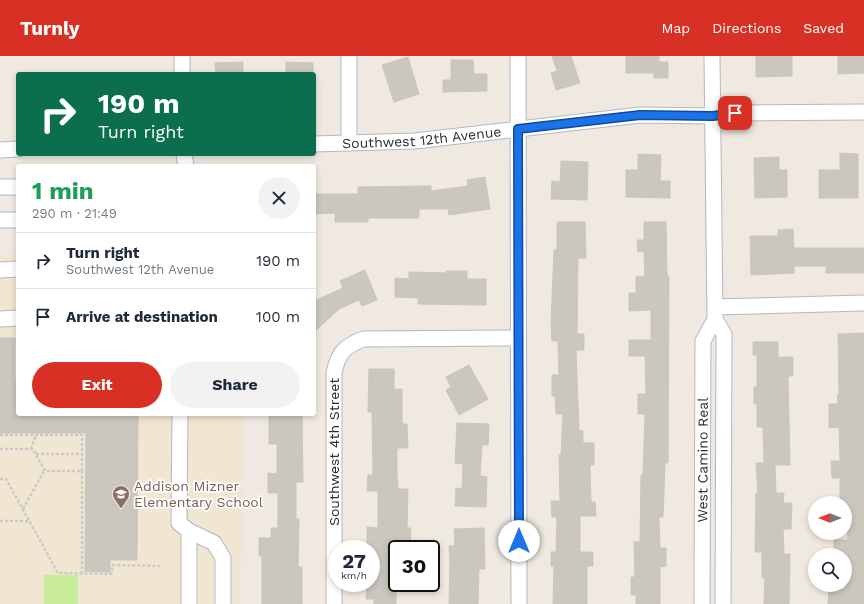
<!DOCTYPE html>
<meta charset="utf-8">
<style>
body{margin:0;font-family:"Work Sans",sans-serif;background:#f2f2f3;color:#1f2937;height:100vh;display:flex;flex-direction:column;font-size:15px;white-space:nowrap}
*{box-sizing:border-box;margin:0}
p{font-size:13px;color:#747a83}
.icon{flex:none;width:22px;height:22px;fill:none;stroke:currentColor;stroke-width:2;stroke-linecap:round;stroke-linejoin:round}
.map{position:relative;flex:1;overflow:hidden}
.drawer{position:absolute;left:16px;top:108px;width:300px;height:252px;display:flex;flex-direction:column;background:#fff;border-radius:4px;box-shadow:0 2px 6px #0003}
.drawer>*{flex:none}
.guide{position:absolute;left:16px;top:16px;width:300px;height:84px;border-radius:4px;box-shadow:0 2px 6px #0003;background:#0b6e4f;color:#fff;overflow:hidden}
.needle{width:26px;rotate:270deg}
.tools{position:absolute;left:808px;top:440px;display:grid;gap:8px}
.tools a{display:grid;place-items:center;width:44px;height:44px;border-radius:50%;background:#fff;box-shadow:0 2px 6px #0003;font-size:20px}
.speed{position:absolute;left:328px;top:484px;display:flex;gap:8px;font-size:20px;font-weight:700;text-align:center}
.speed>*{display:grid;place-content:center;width:52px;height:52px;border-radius:50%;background:#fff;box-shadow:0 2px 6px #0003;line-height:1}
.speed small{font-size:10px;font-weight:400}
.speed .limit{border:2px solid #111;border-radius:6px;background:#fff;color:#111}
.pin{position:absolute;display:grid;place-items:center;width:34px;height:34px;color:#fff;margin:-17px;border-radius:8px;box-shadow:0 2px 6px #0006}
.me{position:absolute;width:44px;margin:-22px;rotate:0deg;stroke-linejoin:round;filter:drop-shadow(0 0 3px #0008)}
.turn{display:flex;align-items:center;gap:14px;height:84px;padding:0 16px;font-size:18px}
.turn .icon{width:52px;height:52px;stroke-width:2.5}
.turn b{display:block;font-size:28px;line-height:34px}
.round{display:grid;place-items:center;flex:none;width:42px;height:42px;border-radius:21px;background:#f2f2f3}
.summary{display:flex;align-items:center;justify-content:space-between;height:68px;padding:0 16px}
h1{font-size:24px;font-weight:700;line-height:30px;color:#1e9e55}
.button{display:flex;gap:8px;margin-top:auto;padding:8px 16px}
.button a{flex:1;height:46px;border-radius:24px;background:#d93025;color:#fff;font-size:16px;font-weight:700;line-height:46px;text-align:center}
.button a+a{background:#f2f2f3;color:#1f2937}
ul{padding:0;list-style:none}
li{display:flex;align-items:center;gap:12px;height:56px;padding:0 16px;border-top:1px solid #e0e1e3}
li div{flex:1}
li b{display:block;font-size:15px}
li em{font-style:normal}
header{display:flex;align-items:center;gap:24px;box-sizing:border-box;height:56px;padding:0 20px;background:#d93025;color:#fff}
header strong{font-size:19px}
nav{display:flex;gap:22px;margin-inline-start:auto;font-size:14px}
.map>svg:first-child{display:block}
.education{fill:#f0e6d1}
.pitch{fill:#c9ec9a}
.building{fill:#cbc7bf;stroke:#cbc5ba}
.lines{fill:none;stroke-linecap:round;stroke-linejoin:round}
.minor-casing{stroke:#b4b7c1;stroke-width:17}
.path{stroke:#c9c9c9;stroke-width:2.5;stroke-dasharray:3 2;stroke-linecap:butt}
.minor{stroke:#fff;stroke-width:15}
.route-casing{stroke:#114b97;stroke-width:10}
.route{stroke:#1a73e8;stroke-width:7}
.labels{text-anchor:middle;stroke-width:3.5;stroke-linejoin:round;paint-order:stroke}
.street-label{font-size:14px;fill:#2e2e2e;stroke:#fff}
.education-label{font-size:14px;fill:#785e54;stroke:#fff;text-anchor:start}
</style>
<header>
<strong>Turnly</strong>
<nav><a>Map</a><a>Directions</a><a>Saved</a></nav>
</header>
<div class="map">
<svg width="864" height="548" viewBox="0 0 864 548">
<rect width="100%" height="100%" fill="#efe9e1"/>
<!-- education -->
<path class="education" d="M18,199V358H243L241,548H0V200Z"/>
<!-- pitch -->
<path class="pitch" d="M44,519H78V548H44Z"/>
<!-- building -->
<path class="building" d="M552,0H571L580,27L556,34L551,17L557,15Z
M626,0H659V6H668V22H654V17H626Z
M756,0H792V20L756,21Z
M838,0H864V17L838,18Z
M408,1L419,38L394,46L382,9Z
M451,4H473L474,18H487V35L443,36V24H451Z
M243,6V18H216L215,7Z
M286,6L313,7V18H286Z
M840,97L858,98V142H819V114H840Z
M638,98L661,99L660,125H670V142L626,141V114H638Z
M779,101V114H787V141L755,142L754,102Z
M561,105L588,106L587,144L551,143L552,125L560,126Z
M485,121L490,153L449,159L448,153H419V162H368V166H335V157L314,158V138H358V131L431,130V135L468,130L467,124Z
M557,166H585L586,202H578L577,278H584V294H576L579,375H583V387H594V409H590L591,446H595L596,460H580V496H593V510H587V548H553L554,510H551V496H556L557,461H552L551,445H560L559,399H561L563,358H556L555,340H552V319H559L558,285H552L551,267L554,194L557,193Z
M644,166H666L667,220H669L668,407H665L663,461H659L660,492H666V510L660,511V548H636V539H631V521H635L634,486H640L641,419H643L645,358H638V338H646L645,300H629V284H651V254L629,255V237H636V221L645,220L644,195L638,196L637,184H644Z
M793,173L794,192H864V217H826V210H794V217L751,219L750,180H778V174Z
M365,214L377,244L362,250L359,244L339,253L314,276V245L343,232L340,225Z
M446,215H467V223H486V249L418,248V242L395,241V222L409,223V216L446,217Z
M864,277V548H828L829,533H845V499H834V484H848L845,447H840V422H832L831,405H840L839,371L829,372V348H838L837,339H839L838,278Z
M0,282H15V325H18V358H138L137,504H110V516L85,515L86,377H0Z
M753,286H778V301H793V320H788L790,409H775L776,437H784L783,447H792L791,473H783L784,498H790L789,548H764L765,522H762V496H755L756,437H758L756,407H764L763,371H757V348H754V331H757V299H753Z
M469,309L488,343L459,359L446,334L451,331L446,321Z
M369,313H394V333H402V368H407L408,392H397V419L398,433H408L407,472H411L410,493H397V513H393V537H396V548H374V543H366L367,527H371V489H367V471L378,472V435H367L368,419H373L372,356H368Z
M269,358H302L303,426H296V463H299L298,511H302V548H262V500H259V482H271V472H278V437H268V417L277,418V388H269Z
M457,367L489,368L488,389H482L480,420L487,421L486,451L455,450L456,432L462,433L463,408L455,407Z
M484,472L485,513H479L478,548H449L450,504L449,490H455L454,473Z"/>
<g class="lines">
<!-- minor casing -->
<g class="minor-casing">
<g id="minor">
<path d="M182,0V18"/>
<path d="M349,0V87"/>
<path d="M518,0L519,548"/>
<path d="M712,0L715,263L724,278L723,548"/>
<path id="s1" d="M314,88L415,85L640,59L713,60L735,57L864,56"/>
<path d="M0,94L18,93"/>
<path d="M184,98L186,110"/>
<path d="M0,131H18"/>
<path d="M0,164H18"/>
<path d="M0,214L18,213"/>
<path d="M715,251L864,247"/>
<path d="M0,263L18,262"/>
<path d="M180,358L179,467L189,475L214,487L223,502V548"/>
<path d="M189,475V548"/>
<path d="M334,548V316C339,296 344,291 363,283L518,282"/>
<path id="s2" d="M702,548L703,285L715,263"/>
</g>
</g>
<!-- path -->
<path class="path" d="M0,379H82V415
M0,393H33L45,415H82V517
M31,393L36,379
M36,398H82
M0,423H6L58,517L111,518L113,509L162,510
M23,453L44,415
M0,465H29"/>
<!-- minor -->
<use href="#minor" class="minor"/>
</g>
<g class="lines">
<!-- route casing -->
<g class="route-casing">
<path id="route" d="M519,485L518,73L640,59L713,60L735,57"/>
</g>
<!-- route -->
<use href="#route" class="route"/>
</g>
<!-- icons -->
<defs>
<g id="school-pin" transform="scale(0.9)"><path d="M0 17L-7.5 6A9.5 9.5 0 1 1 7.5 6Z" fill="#8d6e63" stroke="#fff"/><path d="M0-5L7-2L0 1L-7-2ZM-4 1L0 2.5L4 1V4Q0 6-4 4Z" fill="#fff"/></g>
</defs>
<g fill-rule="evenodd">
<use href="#school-pin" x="121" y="438"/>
</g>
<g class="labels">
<!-- street labels -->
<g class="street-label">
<text dy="5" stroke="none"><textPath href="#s1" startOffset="108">Southwest 12th Avenue</textPath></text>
<text transform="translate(334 396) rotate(-90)" y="5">Southwest 4th Street</text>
<text dy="5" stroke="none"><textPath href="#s2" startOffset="144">West Camino Real</textPath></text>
</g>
<!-- education labels -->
<g class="education-label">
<text x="134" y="435">Addison Mizner<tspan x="134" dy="16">Elementary School</tspan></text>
</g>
</g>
</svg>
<div class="tools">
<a><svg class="needle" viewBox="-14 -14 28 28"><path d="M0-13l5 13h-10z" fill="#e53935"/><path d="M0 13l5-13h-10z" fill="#747a83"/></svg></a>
<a><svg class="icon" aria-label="search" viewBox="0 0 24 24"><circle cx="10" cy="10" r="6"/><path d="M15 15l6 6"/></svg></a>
</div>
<div class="speed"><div>27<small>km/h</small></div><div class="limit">30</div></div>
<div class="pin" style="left:735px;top:57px;background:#d93025"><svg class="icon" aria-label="arrive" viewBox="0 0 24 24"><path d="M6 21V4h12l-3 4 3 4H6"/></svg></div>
<svg class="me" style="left:519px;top:485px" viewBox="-20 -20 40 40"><circle r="19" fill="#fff"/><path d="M0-13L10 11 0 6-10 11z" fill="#1a73e8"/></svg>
<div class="guide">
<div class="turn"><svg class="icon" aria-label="right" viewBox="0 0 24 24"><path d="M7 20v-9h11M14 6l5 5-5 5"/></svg><div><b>190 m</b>Turn right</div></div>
</div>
<section class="drawer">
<div class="summary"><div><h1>1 min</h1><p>290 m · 21:49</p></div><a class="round"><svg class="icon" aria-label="close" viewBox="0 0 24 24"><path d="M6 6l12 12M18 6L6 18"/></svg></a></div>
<ul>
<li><svg class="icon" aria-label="right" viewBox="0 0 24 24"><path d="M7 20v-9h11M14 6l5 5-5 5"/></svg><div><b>Turn right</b><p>Southwest 12th Avenue</p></div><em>190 m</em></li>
<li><svg class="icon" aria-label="arrive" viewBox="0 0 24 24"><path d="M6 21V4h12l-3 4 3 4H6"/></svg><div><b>Arrive at destination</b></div><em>100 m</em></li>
</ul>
<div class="button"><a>Exit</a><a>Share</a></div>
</section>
</div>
